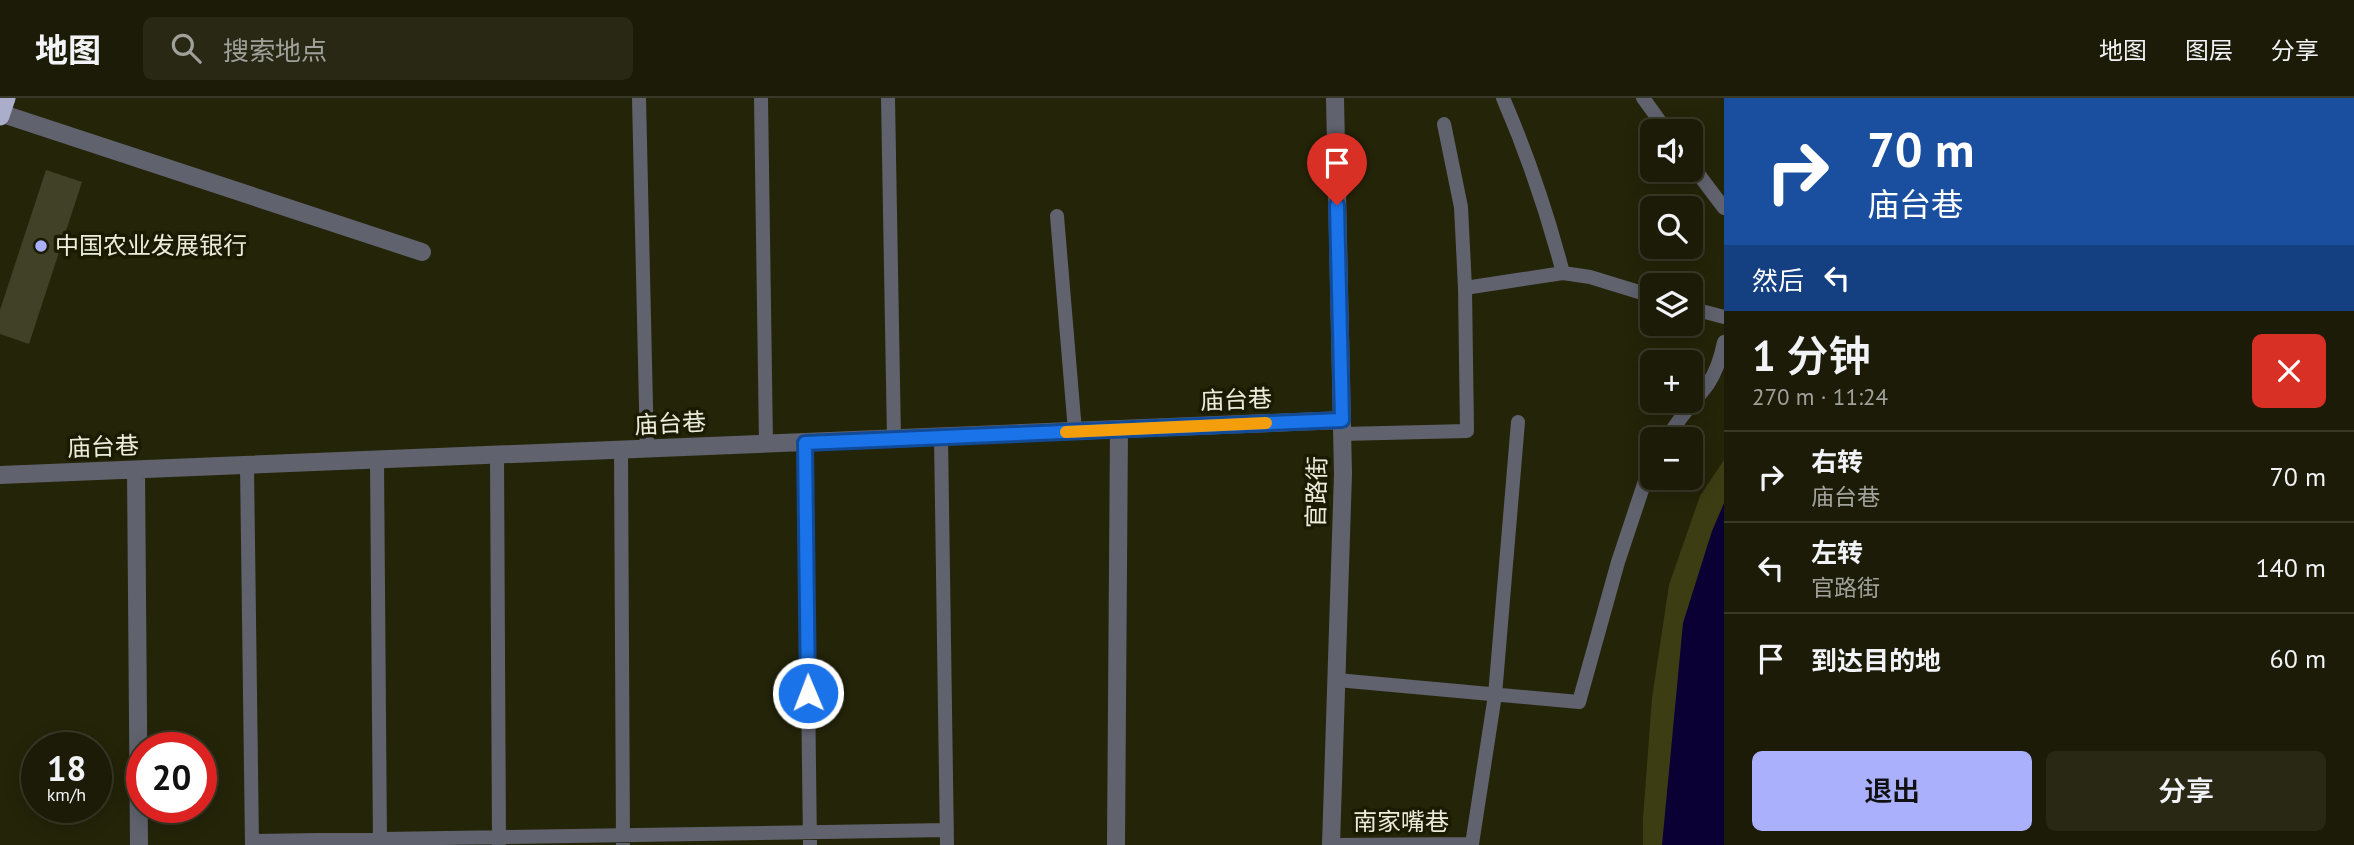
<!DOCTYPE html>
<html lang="zh">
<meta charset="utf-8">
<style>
body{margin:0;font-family:"PT Sans","Noto Sans SC",sans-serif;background:#282815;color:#f1f3f6;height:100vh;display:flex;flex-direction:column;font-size:26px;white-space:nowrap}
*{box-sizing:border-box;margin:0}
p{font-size:23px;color:#a0a19b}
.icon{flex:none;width:38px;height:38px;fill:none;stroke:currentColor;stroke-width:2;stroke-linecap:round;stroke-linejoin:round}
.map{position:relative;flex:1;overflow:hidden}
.side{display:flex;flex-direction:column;background:#1b1b07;width:630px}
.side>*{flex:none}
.guide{background:#1a4fa0;color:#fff;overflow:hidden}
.controls{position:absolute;left:1640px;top:21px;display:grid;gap:14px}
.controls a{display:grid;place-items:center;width:63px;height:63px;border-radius:10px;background:#1b1b07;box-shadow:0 4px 18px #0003,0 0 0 2px #393928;font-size:35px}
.speed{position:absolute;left:21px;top:634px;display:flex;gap:14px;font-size:35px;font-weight:700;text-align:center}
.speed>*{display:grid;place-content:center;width:91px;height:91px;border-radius:50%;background:#1b1b07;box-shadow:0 4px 18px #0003,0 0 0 2px #393928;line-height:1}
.speed small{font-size:18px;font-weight:400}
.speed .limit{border:10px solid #d22;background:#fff;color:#111}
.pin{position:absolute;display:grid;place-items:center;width:60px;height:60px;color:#fff;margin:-72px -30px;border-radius:50% 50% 50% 0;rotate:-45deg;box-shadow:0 0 7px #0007}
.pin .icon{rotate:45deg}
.me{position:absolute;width:77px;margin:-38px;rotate:359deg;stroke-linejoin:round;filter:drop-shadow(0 0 5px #0008)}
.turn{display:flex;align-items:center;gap:24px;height:147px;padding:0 28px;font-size:32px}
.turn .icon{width:91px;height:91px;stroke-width:2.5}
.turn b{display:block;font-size:49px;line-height:60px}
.then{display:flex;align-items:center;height:66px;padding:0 28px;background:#0003;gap:14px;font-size:26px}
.round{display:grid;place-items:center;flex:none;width:74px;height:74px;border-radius:10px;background:#282815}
.overview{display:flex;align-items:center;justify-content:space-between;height:119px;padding:0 28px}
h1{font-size:42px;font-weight:600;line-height:52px}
.button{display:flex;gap:14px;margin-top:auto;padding:14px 28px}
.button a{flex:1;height:80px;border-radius:10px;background:#aab0fb;color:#111;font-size:28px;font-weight:600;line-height:80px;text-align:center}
.button a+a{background:#282815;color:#f1f3f6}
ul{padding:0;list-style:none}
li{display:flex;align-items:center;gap:21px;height:91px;padding:0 28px;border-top:2px solid #393928}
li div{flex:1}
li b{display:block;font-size:26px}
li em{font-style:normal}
header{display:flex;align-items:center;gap:42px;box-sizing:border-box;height:98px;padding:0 35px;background:#1b1b07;border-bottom:2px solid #393928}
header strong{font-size:33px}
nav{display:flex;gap:38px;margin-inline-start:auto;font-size:24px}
.search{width:490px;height:63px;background:#282815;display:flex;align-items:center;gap:18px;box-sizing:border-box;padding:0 24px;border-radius:10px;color:#a0a19b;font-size:26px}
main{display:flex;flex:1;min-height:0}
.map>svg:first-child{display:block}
.green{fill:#3d3d13}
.water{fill:#0a0034}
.building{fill:#404126}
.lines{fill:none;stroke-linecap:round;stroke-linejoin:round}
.service{stroke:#60626e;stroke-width:14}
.minor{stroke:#60626e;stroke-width:18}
.trunk{stroke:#aaaeca;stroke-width:19}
.route-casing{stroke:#114b97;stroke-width:18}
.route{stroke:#1a73e8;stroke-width:12}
.slow{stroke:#f59e0b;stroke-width:12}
.poi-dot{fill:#aab0fb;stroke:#1b1b02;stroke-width:2.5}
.labels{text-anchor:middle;stroke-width:7;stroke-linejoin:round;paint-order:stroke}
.poi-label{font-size:24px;fill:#ebecdc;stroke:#1b1b02;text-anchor:start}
.street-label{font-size:24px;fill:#ebecdc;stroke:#1b1b02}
</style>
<header>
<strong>地图</strong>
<div class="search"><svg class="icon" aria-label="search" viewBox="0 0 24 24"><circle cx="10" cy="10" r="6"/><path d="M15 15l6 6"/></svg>搜索地点</div>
<nav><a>地图</a><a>图层</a><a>分享</a></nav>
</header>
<main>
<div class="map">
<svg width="1724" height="747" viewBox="0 0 1724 747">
<rect width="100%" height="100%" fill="#242409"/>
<!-- green -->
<path class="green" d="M1724,362V747H1643V721L1652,600L1669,487L1700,398Z"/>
<!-- water -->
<path class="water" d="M1724,405V747H1662L1683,525L1712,433Z"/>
<!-- building -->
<path class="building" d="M46,72L82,84L29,246L0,236V212Z"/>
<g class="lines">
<!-- service -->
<path class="service" d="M639,0L647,352
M761,0L766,346
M888,0L894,341
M1503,0C1528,58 1547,114 1563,175
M1643,0L1667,33
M1444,26L1461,109L1465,190
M1690,65L1724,110
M1057,118L1075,333
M1690,210L1724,219
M1342,336L1467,333L1465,190L1563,175L1590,179L1652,198
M941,339L947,747
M1667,341C1678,320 1694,305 1708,286C1716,274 1721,259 1724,244
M805,345L810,747
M621,353L623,747
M497,358L499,745
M377,363L380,747
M247,368L252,747
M1337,582L1579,604L1618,464L1646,380L1652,370
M252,743L947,732
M1331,747L1472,746L1495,597L1518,324"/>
<!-- minor -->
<path class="minor" d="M0,15L422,154
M136,372L139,747
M0,377L1342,322
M1116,747L1119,331
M1331,747L1343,376L1335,0"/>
<!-- trunk -->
<path class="trunk" d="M0,18L6,0"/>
</g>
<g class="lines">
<!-- route casing -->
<g class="route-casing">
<path id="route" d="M808,595L805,345L1342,322L1337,107"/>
</g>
<!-- route -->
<use href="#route" class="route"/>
<!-- slow -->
<path class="slow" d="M1066,334L1266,325"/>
</g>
<!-- markers -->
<circle class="poi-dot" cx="41" cy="148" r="7"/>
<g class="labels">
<!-- poi labels -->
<g class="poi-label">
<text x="55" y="156">中国农业发展银行</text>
</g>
<!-- street labels -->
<g class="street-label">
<text transform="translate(1236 302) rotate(-2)" y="8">庙台巷</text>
<text transform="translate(670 326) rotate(-3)" y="8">庙台巷</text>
<text transform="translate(103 349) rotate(-2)" y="8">庙台巷</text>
<text transform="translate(1317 394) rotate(-89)" y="8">官路街</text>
<text x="1401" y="732">南家嘴巷</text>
</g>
</g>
</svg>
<div class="controls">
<a><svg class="icon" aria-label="sound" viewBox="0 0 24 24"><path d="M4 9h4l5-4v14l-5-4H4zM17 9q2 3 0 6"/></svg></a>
<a><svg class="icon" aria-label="search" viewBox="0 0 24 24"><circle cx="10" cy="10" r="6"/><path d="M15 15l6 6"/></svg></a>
<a><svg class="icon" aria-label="layers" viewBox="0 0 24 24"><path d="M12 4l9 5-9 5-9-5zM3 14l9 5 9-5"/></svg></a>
<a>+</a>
<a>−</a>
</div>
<div class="speed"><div>18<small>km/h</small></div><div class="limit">20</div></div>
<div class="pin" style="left:1337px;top:107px;background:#d93025"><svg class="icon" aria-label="arrive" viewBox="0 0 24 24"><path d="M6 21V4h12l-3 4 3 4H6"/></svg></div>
<svg class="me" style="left:808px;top:595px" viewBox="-20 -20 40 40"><circle r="17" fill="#1a73e8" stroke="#fff" stroke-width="3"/><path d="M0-11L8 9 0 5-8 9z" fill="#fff"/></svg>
</div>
<section class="side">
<div class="guide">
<div class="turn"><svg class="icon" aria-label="right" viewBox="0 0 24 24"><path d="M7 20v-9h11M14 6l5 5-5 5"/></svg><div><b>70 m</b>庙台巷</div></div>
<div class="then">然后<svg class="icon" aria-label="left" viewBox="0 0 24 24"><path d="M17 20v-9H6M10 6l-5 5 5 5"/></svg></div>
</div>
<div class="overview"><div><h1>1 分钟</h1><p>270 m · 11:24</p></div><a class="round" style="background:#d93025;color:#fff"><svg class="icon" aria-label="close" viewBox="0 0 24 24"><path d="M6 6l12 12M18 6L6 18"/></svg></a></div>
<ul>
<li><svg class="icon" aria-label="right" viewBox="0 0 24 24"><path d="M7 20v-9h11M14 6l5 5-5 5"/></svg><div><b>右转</b><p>庙台巷</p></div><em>70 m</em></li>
<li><svg class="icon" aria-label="left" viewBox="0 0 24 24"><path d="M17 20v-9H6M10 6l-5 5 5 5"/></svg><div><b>左转</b><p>官路街</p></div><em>140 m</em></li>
<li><svg class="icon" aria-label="arrive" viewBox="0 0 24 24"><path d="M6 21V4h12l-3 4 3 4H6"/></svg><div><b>到达目的地</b></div><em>60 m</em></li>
</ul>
<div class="button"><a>退出</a><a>分享</a></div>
</section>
</main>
